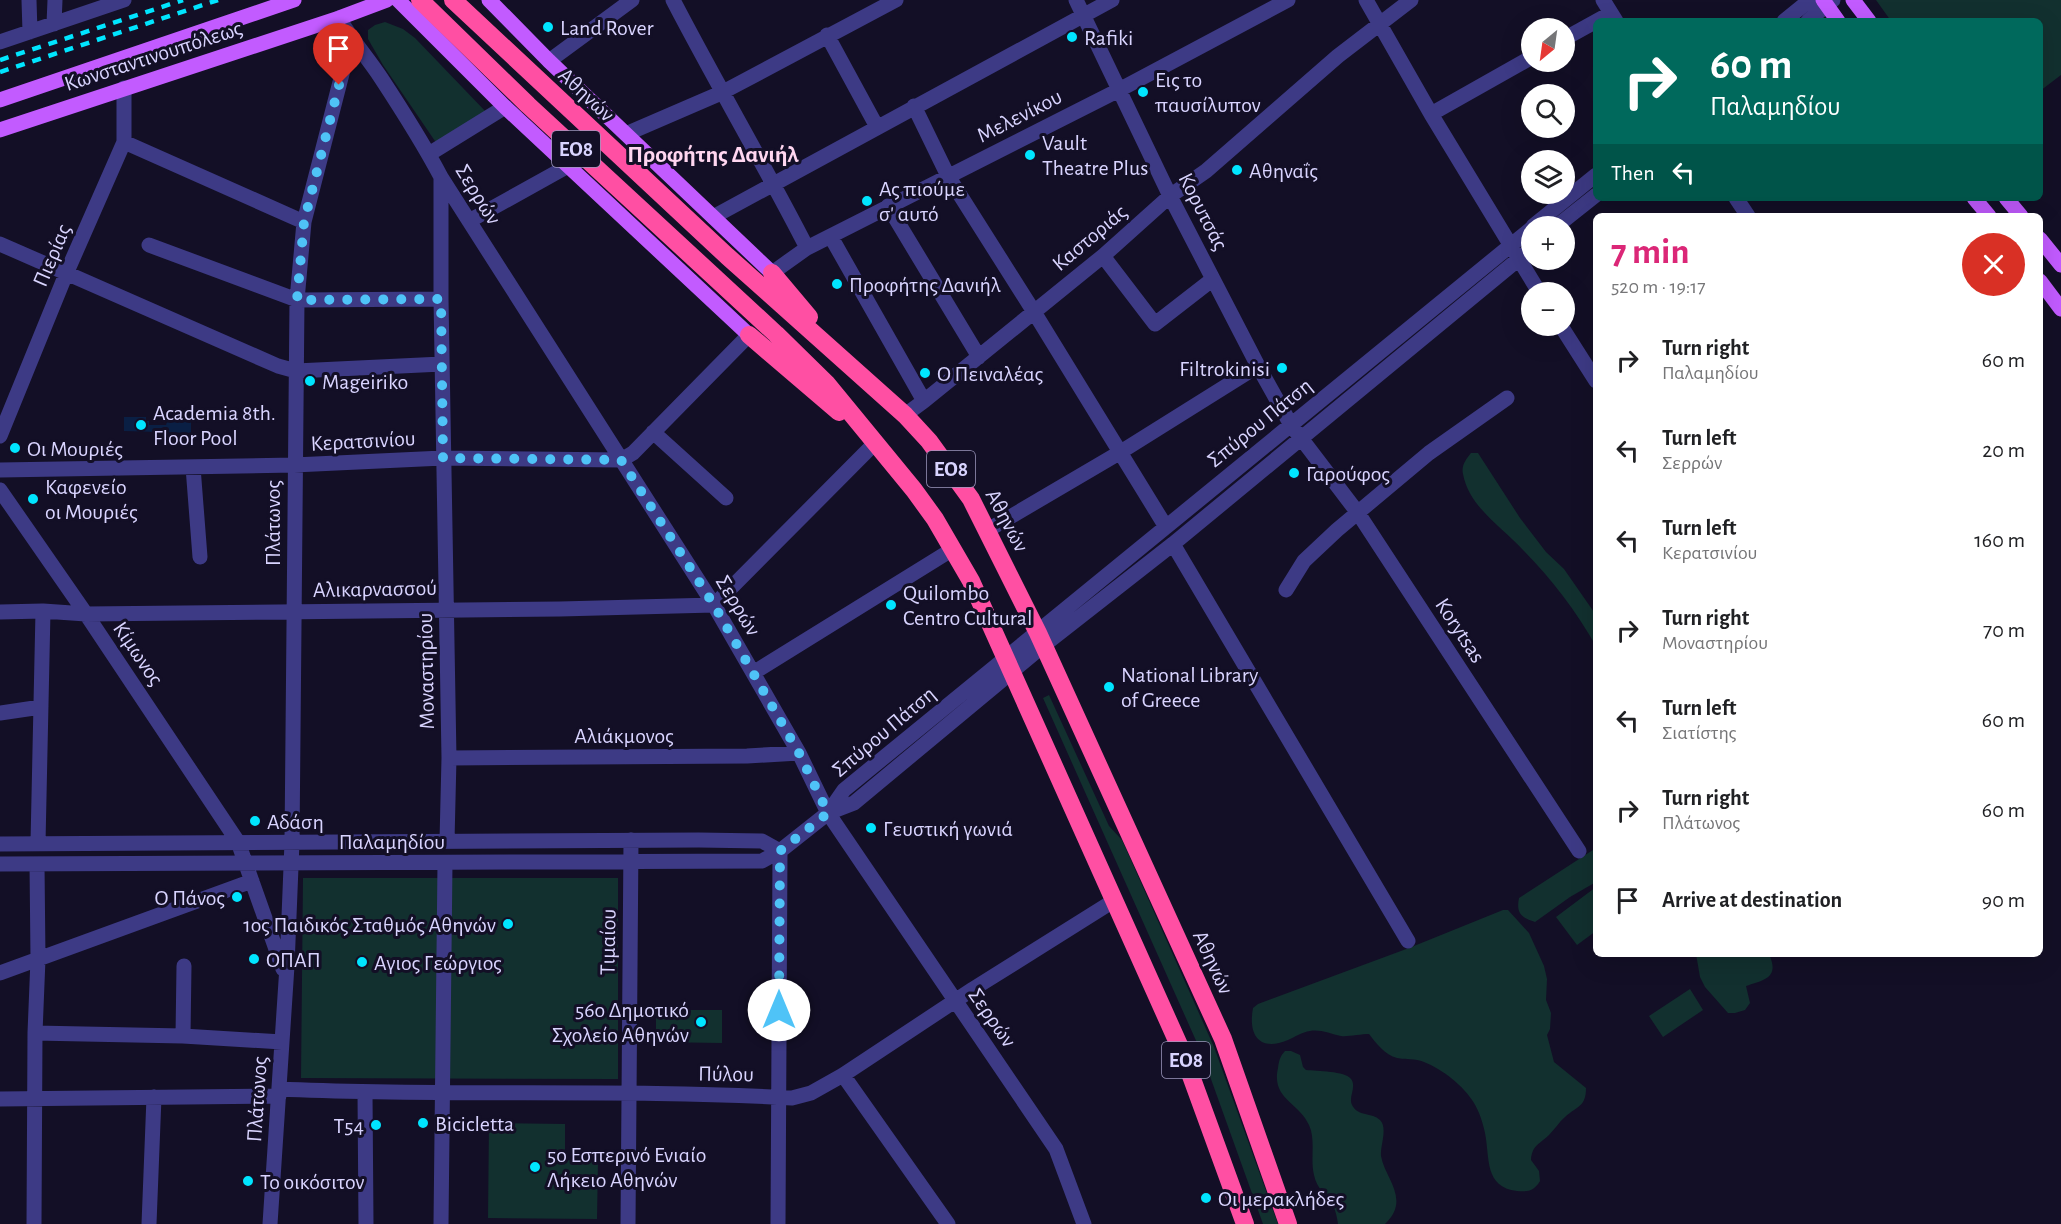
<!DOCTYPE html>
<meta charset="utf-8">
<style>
body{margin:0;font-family:"Alegreya Sans",sans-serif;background:#f2f2f2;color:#202124;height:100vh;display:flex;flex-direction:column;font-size:22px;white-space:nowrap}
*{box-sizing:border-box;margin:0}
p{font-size:20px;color:#757577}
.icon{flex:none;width:33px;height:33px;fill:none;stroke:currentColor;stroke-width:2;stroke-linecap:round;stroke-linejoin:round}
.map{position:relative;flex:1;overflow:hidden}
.drawer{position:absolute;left:1593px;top:213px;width:450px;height:744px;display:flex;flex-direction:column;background:#fff;border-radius:9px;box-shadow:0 6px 24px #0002}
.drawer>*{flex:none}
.guide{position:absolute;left:1593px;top:18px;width:450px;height:183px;border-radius:9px;box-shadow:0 6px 24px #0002;background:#00695c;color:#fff;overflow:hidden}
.needle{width:39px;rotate:209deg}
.fabs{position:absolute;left:1521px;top:18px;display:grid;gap:12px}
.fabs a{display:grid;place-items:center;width:54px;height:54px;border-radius:50%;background:#fff;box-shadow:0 6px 24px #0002;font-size:30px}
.pin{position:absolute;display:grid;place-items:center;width:51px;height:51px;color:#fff;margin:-62px -26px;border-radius:50% 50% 50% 0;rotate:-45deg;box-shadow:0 0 6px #0007}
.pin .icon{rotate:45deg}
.me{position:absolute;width:66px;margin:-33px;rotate:0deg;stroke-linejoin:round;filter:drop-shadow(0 0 4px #0008)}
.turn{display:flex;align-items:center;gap:21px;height:126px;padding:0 18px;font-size:27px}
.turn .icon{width:78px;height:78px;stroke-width:2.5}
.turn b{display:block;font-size:42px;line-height:51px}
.then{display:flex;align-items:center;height:57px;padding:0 18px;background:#0003;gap:12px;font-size:22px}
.round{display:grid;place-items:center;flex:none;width:63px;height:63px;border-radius:32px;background:#f2f2f2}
.head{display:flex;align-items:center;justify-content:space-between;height:102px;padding:0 18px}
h1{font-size:36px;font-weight:600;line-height:45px;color:#db2777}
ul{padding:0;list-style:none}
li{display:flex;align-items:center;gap:18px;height:90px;padding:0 18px}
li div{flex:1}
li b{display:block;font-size:22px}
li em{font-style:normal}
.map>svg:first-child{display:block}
.green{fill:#12302f}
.water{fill:#0a1f44}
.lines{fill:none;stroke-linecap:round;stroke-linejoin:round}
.minor{stroke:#3d3a85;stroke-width:15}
.major{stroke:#c25bff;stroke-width:15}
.highway{stroke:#ff4fa3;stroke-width:18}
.rail{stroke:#00e5ff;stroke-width:4.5;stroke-dasharray:9 8;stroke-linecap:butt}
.route{stroke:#4fc3f7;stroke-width:10;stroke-dasharray:0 18}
.poi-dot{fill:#00e5ff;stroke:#130f26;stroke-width:2}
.labels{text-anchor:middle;stroke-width:6;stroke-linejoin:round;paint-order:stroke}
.shield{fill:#130f26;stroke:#9e99be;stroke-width:1.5}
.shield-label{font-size:21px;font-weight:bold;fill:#d9d4ff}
.poi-label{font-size:22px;fill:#d9d4ff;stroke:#130f26;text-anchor:start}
.street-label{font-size:22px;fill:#d9d4ff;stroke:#130f26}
.neighbourhood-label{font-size:24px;font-weight:bold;fill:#ffd6f0;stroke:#130f26}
</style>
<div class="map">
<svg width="2061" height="1224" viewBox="0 0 2061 1224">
<rect width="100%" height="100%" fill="#130f26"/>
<!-- green -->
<path class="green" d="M1876,0H2061V75L2040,91V21H1891Z
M385,22L403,29L415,38L487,113L437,144L383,65L368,39V30L375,25Z
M1471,453H1478L1520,518L1546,552L1564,569L1596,615V646C1576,611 1551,578 1523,550C1502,527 1469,507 1463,474C1461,466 1466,459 1471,453Z
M1049,695L1109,826L1122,840L1214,1047L1278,1224H1263L1202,1054L1043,698Z
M1596,848V882L1570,897L1535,922C1521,918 1516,913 1519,898Z
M303,878H618V1079L301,1078Z
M1596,887V931L1577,945L1556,917Z
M1503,910H1508L1529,933L1544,966L1547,979L1546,1000L1551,1013L1550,1029L1547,1035L1554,1062L1586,1088C1586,1107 1577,1106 1565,1117C1559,1122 1555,1129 1549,1135C1540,1144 1532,1145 1531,1160L1539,1171L1540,1181C1534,1191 1528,1192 1517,1191C1484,1187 1490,1158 1485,1133C1483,1123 1479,1111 1474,1103C1464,1086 1442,1069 1424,1062C1415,1058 1406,1060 1397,1058C1385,1055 1376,1043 1369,1034C1361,1034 1347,1037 1341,1036C1331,1034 1320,1029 1310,1031C1302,1032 1295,1037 1288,1040C1259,1052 1248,1035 1253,1008L1258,1004L1409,948Z
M1696,954H1769C1780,978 1764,980 1746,986L1750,1003L1745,1010L1735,1013H1728L1705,987L1700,977Z
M1690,989L1703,1010L1663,1037L1649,1016Z
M656,1010H722V1043L656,1042Z
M1285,1051H1291L1300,1055L1303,1067L1306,1070C1317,1071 1345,1071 1351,1079C1357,1087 1348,1097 1352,1105C1358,1117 1372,1112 1380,1120C1388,1128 1380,1146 1381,1156C1385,1179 1411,1199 1385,1224H1338C1337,1218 1336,1211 1333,1206C1326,1195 1317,1189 1314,1175C1310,1159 1316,1140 1309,1125C1299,1102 1271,1099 1278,1068C1279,1061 1280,1056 1285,1051Z
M489,1123L565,1124V1160L598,1161L597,1219L488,1218Z"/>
<!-- water -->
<path class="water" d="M124,417H146V421H149V425H166L167,422H170V418L191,419V433L124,431Z"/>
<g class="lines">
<!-- minor -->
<path class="minor" d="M29,0L30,32
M673,0C716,83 764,164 807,248
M1076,0L1170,196L1258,366L1291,425L1358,513L1579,851
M1366,0L1431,114L1539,292
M1603,0L1616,21
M339,18C351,39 367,57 381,78C402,110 423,143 441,177L714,605L799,753L828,813L1056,1149L1084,1224
M1784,21L1810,0
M1808,21L1833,0
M54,24L55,0
M827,35L877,127
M1564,39L1611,13
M0,42L124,0
M549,61L632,0
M914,106L948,176L1034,312L1166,527
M1431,114L1532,57
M626,134L721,93L896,0
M124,142L304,222
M429,154L505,107
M441,177V299L449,758L447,841
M1736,198L1748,216
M888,206L979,357
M713,217L1112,0
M469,221L568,166
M1533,226L1596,175
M1557,226L1596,195
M831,237L924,401
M0,244L278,366L296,371L442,364
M149,245L297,300L441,299
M1103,256L1155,324L1213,279
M772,273L807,248L1119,90L1288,0
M1561,326L1596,381
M905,415L924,401L1103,256L1170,196L1206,171L1338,56L1411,0
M653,432L726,498
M0,436L66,274L124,142V88
M193,467L200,557
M0,470L294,465L443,458L621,460L633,453L749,335
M0,490L86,614L238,842L283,969
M988,530L1119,453L1258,366
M1173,544L1408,941
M1286,590L1304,561L1337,530L1429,453L1507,398
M0,612L43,611L86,614L560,609L714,605L875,443
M753,673L953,549
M0,713L41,707
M449,758L747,756L799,753
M828,813L844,790L1532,228
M38,843L43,611
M0,844L699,840L762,841L780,851
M0,864L762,861L780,851L828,813L854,803L1044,645L1173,544L1532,248
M0,973L252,881
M35,1033L183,1036L282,1042
M183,1036L184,966
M843,1075L948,1224
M279,1089C450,1097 621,1088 792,1098L811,1093L843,1075L973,989L1115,900
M365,1093L366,1224
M0,1099L279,1096
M34,1224L35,1033L38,959L37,864
M149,1224L154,1097
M270,1224L287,966L292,842L297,300L304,222L351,39
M441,1224L445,863
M628,1224L631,840
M778,1224L780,851"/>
<!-- major -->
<path class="major" d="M398,0L505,107L749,335
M489,0L549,61L772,273
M1823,0L1838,21
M1853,0L1869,21
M0,100L294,0
M0,130L339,18L387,0
M1974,198L1989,216
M2006,198L2021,216
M2040,239L2061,265
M2040,281L2061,309"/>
<!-- highway -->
<path class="highway" d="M420,0L528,105L776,334L827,384L914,490L935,519L971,581L1183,1054L1245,1224
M453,0L727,256L905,415L929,441L971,499L1038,633L1223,1039L1288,1224
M772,273L809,317
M749,335L839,412"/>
<!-- rail -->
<path class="rail" d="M0,60L183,0
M0,72L218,0"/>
</g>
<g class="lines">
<!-- route -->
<path class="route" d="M339,85L304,222L297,300L441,299L443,458L621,460L714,605L799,753L828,813L780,851L779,1010"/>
</g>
<!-- markers -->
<g class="poi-dot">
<circle cx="548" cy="27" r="6"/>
<circle cx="1072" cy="37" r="6"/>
<circle cx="1143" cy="92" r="6"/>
<circle cx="1030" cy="155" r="6"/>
<circle cx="1237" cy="170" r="6"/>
<circle cx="867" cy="201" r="6"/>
<circle cx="837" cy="284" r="6"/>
<circle cx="1282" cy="368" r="6"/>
<circle cx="925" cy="373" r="6"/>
<circle cx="310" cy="381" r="6"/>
<circle cx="141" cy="425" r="6"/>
<circle cx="15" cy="448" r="6"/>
<circle cx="1294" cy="473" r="6"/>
<circle cx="33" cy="499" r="6"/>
<circle cx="891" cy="605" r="6"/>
<circle cx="1109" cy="687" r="6"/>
<circle cx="255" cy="821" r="6"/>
<circle cx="871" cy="828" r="6"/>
<circle cx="237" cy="897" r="6"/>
<circle cx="508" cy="924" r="6"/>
<circle cx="254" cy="959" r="6"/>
<circle cx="362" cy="962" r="6"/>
<circle cx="701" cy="1022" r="6"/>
<circle cx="423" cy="1123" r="6"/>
<circle cx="376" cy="1125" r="6"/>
<circle cx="535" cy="1167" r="6"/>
<circle cx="248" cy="1181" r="6"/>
<circle cx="1206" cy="1198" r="6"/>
</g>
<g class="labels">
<!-- shield labels -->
<g class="shield">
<rect x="552" y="131" width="48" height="36" rx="4.5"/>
<rect x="927" y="451" width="48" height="36" rx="4.5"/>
<rect x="1162" y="1042" width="48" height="36" rx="4.5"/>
</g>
<g class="shield-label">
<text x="576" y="156">ΕΟ8</text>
<text x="951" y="476">ΕΟ8</text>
<text x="1186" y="1067">ΕΟ8</text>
</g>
<!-- poi labels -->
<g class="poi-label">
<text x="560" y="35">Land Rover</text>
<text x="1084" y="45">Rafiki</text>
<text x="1155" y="87">Εις το<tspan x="1155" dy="25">παυσίλυπον</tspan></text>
<text x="1042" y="150">Vault<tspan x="1042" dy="25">Theatre Plus</tspan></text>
<text x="1249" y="178">Αθηναΐς</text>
<text x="879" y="196">Ας πιούμε<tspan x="879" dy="25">σ' αυτό</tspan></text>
<text x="849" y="292">Προφήτης Δανιήλ</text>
<text x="1270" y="376" text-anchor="end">Filtrokinisi</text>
<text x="937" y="381">Ο Πειναλέας</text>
<text x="322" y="389">Mageiriko</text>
<text x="153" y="420">Academia 8th.<tspan x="153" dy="25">Floor Pool</tspan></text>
<text x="27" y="456">Οι Μουριές</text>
<text x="1306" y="481">Γαρούφος</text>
<text x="45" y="494">Καφενείο<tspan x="45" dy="25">οι Μουριές</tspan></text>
<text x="903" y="600">Quilombo<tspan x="903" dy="25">Centro Cultural</tspan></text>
<text x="1121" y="682">National Library<tspan x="1121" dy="25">of Greece</tspan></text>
<text x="267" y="829">Αδάση</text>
<text x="883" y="836">Γευστική γωνιά</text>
<text x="225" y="905" text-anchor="end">Ο Πάνος</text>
<text x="496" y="932" text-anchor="end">1ος Παιδικός Σταθμός Αθηνών</text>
<text x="266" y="967">ΟΠΑΠ</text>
<text x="374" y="970">Αγιος Γεώργιος</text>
<text x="689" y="1017" text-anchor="end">56ο Δημοτικό<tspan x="689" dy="25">Σχολείο Αθηνών</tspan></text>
<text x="435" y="1131">Bicicletta</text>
<text x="364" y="1133" text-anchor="end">T54</text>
<text x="547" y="1162">5ο Εσπερινό Ενιαίο<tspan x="547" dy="25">Λήκειο Αθηνών</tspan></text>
<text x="260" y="1189">Το οικόσιτον</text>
<text x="1218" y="1206">Οι μερακλήδες</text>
</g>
<!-- street labels -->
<g class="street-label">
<text transform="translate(153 55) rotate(-18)" y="8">Κωνσταντινουπόλεως</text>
<text transform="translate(587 94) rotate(43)" y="8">Αθηνών</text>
<text transform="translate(1019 115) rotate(-27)" y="8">Μελενίκου</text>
<text transform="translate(479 194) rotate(58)" y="8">Σερρών</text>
<text transform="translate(1204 211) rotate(63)" y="8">Κορυτσάς</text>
<text transform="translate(1089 237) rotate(-40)" y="8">Καστοριάς</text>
<text transform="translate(51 255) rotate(-67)" y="8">Πιερίας</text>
<text transform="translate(1259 422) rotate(-39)" y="8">Σπύρου Πάτση</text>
<text transform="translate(363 440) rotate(-3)" y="8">Κερατσινίου</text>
<text transform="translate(1008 520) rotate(62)" y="8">Αθηνών</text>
<text transform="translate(272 523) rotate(-90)" y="8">Πλάτωνος</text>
<text transform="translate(375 588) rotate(-1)" y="8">Αλικαρνασσού</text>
<text transform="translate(739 605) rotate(59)" y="8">Σερρών</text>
<text transform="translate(1461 630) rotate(57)" y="8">Korytsas</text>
<text transform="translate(139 653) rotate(56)" y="8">Κίμωνος</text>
<text transform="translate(425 671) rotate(-91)" y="8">Μοναστηρίου</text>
<text transform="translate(883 731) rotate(-40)" y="8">Σπύρου Πάτση</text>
<text x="624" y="743">Αλιάκμονος</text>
<text x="392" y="849">Παλαμηδίου</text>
<text transform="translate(607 942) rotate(-89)" y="8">Τιμαίου</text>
<text transform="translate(1214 962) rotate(65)" y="8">Αθηνών</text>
<text transform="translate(993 1017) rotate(55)" y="8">Σερρών</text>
<text transform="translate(726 1073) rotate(1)" y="8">Πύλου</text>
<text transform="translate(256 1099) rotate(-86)" y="8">Πλάτωνος</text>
</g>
<!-- neighbourhood labels -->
<g class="neighbourhood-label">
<text x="713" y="162">Προφήτης Δανιήλ</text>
</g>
</g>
</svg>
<div class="fabs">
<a><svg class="needle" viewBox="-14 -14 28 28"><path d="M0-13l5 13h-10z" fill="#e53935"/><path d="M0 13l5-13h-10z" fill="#757577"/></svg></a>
<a><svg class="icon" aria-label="search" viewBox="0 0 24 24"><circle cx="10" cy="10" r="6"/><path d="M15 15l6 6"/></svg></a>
<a><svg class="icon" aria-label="layers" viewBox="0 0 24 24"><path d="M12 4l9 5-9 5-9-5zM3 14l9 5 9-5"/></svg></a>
<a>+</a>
<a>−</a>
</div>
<div class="pin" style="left:339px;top:85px;background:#d93025"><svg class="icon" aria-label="arrive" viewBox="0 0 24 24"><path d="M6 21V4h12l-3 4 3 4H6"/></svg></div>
<svg class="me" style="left:779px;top:1010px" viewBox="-20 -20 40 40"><circle r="19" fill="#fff"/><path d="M0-13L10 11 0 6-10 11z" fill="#4fc3f7"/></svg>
<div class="guide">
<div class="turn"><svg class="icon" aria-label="right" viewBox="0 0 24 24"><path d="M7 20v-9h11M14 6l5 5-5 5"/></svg><div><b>60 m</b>Παλαμηδίου</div></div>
<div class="then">Then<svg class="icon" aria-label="left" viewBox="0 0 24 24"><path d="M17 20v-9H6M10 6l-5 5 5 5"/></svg></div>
</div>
<section class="drawer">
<div class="head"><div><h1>7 min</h1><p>520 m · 19:17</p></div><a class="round" style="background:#d93025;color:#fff"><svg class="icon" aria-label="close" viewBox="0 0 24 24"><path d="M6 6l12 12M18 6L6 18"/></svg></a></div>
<ul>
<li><svg class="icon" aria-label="right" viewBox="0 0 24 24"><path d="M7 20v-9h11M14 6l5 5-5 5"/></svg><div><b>Turn right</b><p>Παλαμηδίου</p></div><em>60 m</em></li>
<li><svg class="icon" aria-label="left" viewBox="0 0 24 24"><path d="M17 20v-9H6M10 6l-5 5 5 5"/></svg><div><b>Turn left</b><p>Σερρών</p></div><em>20 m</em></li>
<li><svg class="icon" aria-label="left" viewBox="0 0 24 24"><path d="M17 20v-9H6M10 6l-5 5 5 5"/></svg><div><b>Turn left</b><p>Κερατσινίου</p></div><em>160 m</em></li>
<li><svg class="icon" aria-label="right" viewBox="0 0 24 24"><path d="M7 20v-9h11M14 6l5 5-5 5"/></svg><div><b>Turn right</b><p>Μοναστηρίου</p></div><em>70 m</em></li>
<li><svg class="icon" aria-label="left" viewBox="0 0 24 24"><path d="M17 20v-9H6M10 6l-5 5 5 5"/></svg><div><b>Turn left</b><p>Σιατίστης</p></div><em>60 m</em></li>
<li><svg class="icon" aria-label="right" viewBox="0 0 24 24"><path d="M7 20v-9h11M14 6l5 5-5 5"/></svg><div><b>Turn right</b><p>Πλάτωνος</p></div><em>60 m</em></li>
<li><svg class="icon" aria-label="arrive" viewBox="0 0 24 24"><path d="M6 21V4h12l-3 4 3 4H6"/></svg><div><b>Arrive at destination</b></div><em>90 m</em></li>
</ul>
</section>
</div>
